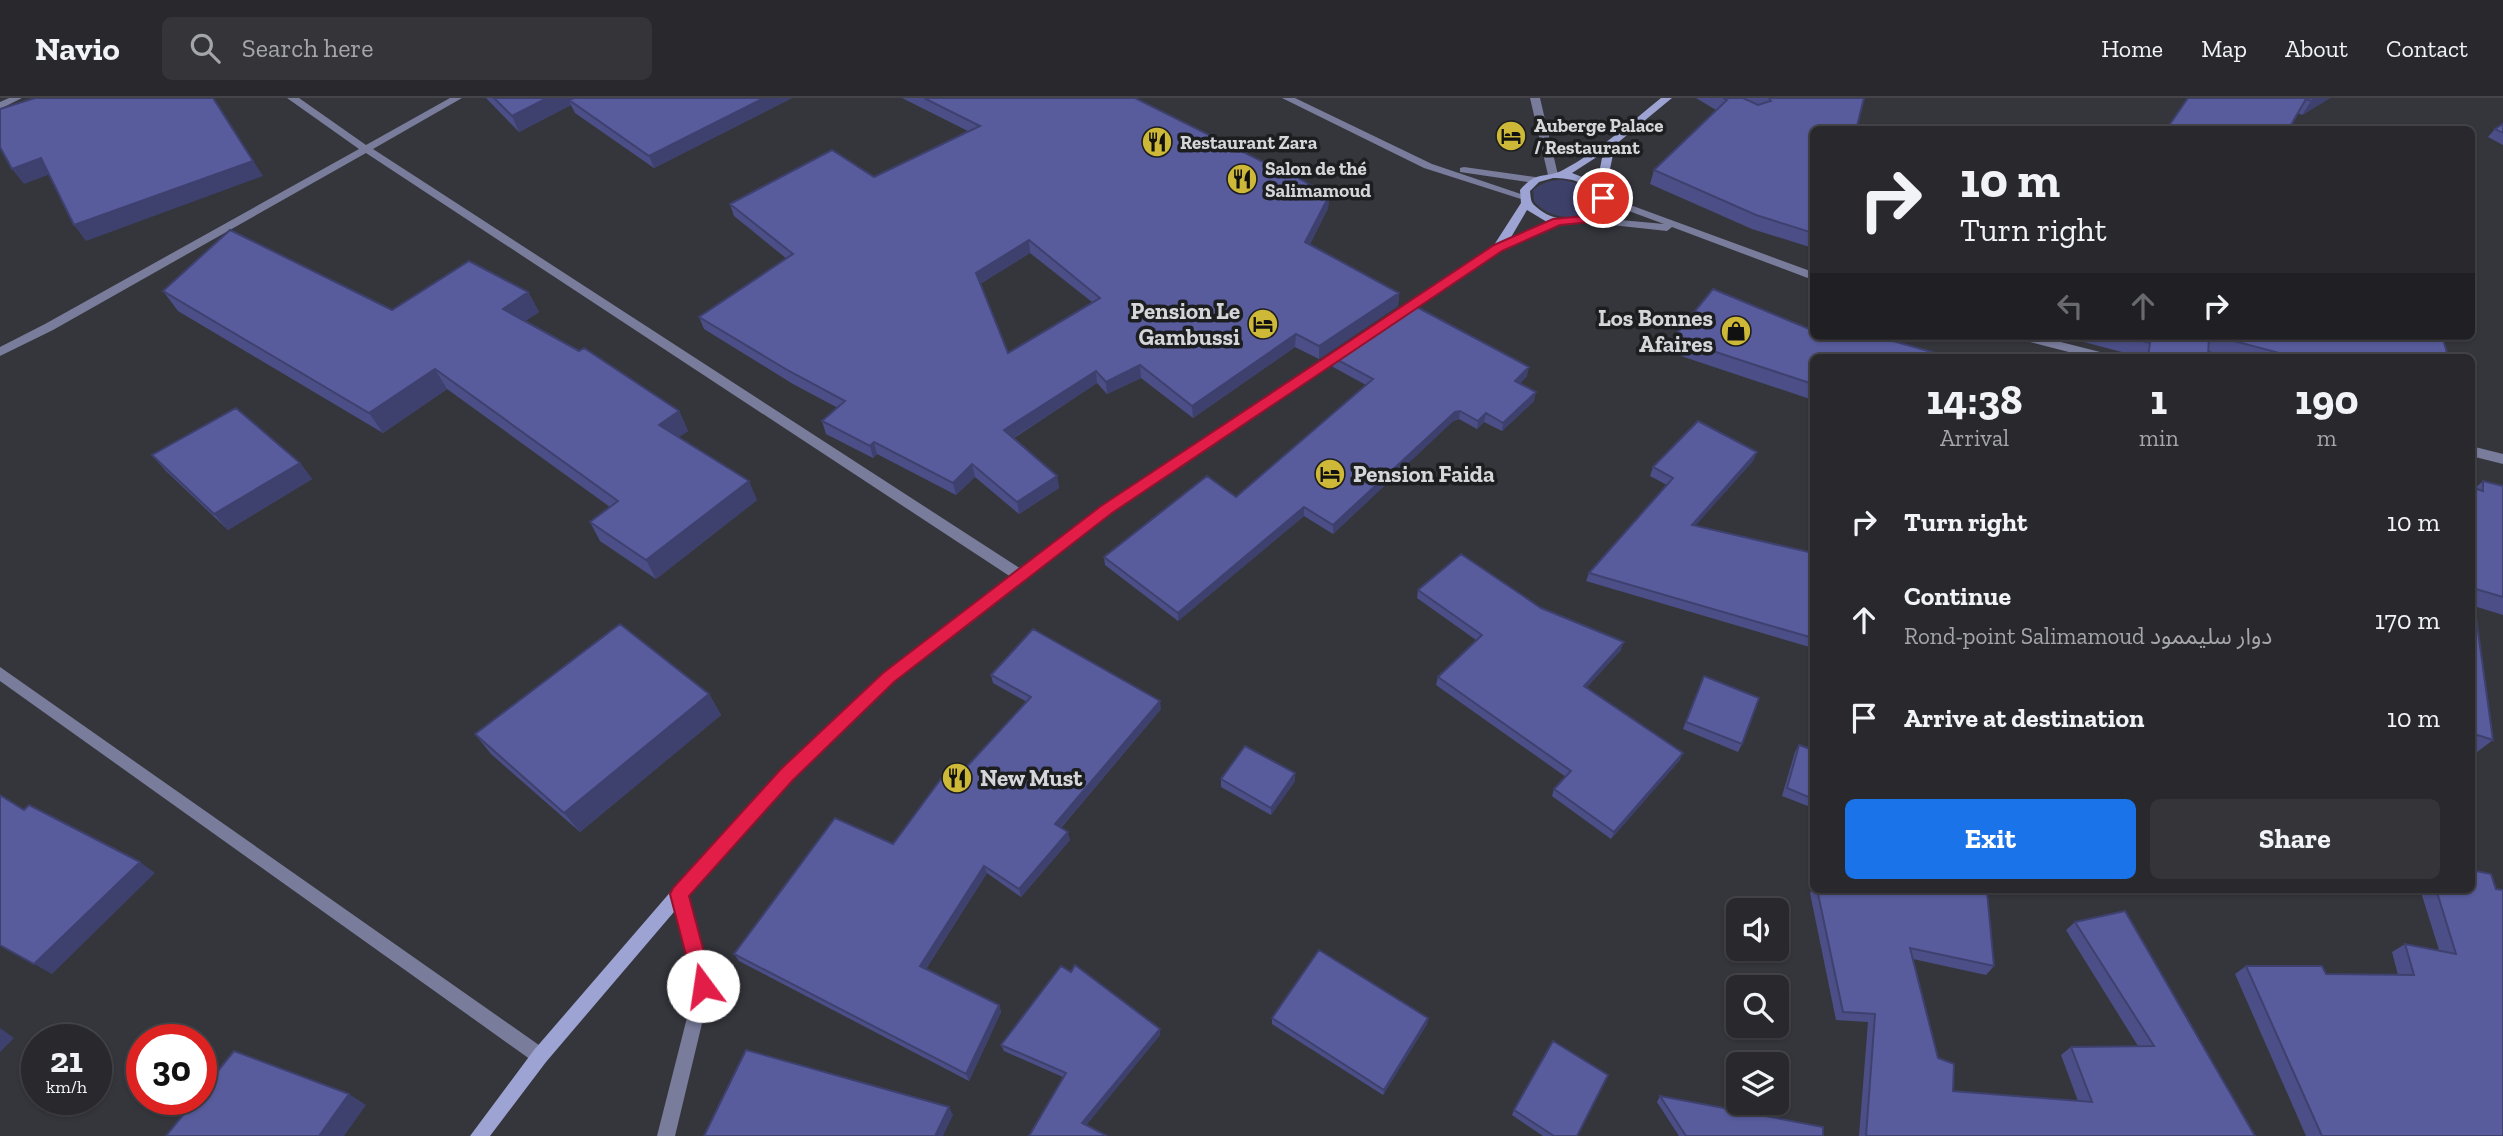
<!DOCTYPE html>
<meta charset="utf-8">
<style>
body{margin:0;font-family:"Zilla Slab","Noto Sans Arabic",serif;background:#343439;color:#f1f3f6;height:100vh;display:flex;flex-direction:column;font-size:26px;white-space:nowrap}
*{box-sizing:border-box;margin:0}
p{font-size:23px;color:#a5a6aa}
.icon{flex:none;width:38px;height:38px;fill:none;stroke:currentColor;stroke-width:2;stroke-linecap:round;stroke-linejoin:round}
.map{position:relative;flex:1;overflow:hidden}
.side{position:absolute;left:1810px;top:256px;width:665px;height:539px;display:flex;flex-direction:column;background:#28282d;border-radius:10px;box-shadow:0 2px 5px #0004,0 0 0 2px #444449}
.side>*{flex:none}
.guide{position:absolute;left:1810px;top:28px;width:665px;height:214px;border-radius:10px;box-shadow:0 2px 5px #0004,0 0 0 2px #444449;background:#28282d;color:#f1f3f6;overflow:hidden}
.fabs{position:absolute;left:1726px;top:800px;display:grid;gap:14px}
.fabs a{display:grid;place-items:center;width:63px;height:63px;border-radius:10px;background:#28282d;box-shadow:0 2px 5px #0004,0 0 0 2px #444449;font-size:35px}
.speed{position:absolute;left:21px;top:926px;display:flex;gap:14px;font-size:35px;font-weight:700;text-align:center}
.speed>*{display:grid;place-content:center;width:91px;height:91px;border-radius:50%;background:#28282d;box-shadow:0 2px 5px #0004,0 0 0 2px #444449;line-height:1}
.speed small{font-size:18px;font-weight:400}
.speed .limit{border:10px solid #d22;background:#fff;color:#111}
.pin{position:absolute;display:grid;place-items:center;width:60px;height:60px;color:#fff;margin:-30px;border:4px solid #fff;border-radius:50%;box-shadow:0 2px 7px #0007}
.me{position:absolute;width:77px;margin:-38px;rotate:346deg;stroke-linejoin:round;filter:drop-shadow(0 0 5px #0008)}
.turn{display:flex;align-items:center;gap:24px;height:147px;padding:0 35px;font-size:32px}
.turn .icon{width:91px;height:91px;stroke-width:2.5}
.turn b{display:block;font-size:49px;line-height:60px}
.lanes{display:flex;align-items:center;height:66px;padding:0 35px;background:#0003;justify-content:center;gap:35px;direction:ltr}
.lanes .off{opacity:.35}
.eta{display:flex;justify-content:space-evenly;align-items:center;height:119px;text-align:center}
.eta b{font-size:42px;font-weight:700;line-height:49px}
.cta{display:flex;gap:14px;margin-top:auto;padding:14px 35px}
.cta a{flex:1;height:80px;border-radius:10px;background:#1a73e8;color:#fff;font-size:28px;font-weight:700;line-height:80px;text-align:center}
.cta a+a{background:#343439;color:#f1f3f6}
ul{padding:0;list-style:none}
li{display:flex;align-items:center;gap:21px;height:98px;padding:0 35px}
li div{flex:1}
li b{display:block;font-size:26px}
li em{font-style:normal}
header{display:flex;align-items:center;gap:42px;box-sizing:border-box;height:98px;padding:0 35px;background:#28282d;border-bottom:2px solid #444449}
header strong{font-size:33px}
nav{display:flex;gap:38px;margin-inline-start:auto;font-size:24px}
.search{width:490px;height:63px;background:#343439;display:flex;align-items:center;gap:18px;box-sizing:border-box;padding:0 24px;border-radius:10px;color:#a5a6aa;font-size:26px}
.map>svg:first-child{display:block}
.green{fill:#3d4069}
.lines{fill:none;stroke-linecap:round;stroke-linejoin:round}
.minor{fill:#797c9b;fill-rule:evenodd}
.tertiary{fill:#797c9b;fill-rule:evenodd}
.secondary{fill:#9da3d3;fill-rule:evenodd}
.wall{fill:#4c4f87;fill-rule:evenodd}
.shaded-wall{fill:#3e406e}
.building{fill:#585c9d;stroke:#3e406e;stroke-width:2;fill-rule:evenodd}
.route{fill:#e11d48;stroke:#92132f;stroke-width:2}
.labels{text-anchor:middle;stroke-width:7;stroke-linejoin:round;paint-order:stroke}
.far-poi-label{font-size:19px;font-weight:bold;fill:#d5d6d9;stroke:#1d1e20;text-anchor:start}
.poi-label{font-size:23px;font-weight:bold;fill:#d5d6d9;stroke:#1d1e20;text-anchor:end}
</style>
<header>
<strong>Navio</strong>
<div class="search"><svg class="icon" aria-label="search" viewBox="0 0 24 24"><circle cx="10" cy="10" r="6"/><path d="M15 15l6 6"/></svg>Search here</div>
<nav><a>Home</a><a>Map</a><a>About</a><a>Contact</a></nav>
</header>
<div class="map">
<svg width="2503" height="1038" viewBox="0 0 2503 1038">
<rect width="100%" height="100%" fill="#35363c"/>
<!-- green -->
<path class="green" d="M1563,82C1577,85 1591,89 1594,104C1583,127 1547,121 1534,103L1533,92C1543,84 1551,82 1563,82Z"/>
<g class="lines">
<!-- minor -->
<path class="minor" d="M9,0H22L0,11V4Z
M287,0H299L366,47L450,0H462L373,51L1024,473L1026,477L1024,481H1014L366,55L53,232L0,258V249L45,226L359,51Z
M1530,0H1540L1558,77L1557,79L1553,80L1548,77Z
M0,569L546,952L549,958L546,964L540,967L534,964L0,583Z
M679,789L685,791L687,796L711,888L675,1038H657L695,888L671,796L673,791Z"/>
<!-- tertiary -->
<path class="tertiary" d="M1282,0H1295L1432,66L1530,99L1529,101H1521L1424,70Z
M1464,69L1535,79L1540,82L1535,85L1460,74V70Z
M1603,97L1813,174V182L1672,129L1667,133L1584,124L1583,122L1588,119L1664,126L1599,102V98Z
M2016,238H2037L2108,256L2110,259H2088L2018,241Z
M2471,348L2503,356V366L2471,358Z"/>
<!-- secondary -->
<path class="secondary" d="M1661,0H1672L1615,47L1605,95L1608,100L1605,115C1583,130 1579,123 1558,128C1541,131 1518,145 1502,152L1112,415L893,584L792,682L685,801L546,964L490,1038H470L534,952L673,791L782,672L883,576L1102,409L1494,147L1521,105L1520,92C1537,72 1545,81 1563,72C1599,53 1630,25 1661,0ZM1603,55L1597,85L1572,75ZM1553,80C1572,80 1587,84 1598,100L1596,112C1579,124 1558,125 1540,112C1539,111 1533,107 1532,104C1531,104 1530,93 1530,93L1539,84ZM1527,112L1547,124L1510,141Z"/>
</g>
<!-- wall -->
<path class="wall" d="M486,0H792L654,70L575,15L571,7L519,34Z
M902,0H1135L1329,98L1328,110L1310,146L1399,195L1398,208L1319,261L1295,249L1193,320L1141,280L1107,296L1097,285L1014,340L1057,378L1059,390L1019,416L975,379L956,397L877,356L873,360L826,336L822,323L838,310L793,286L704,231L699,219L787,161L734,118L730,106L874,79L968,33ZM1030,155L1092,204L1008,255L980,186Z
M1696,0H1864L1813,32V150L1752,131L1650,86L1654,72L1716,12Z
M2188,0H2330L2302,17L2298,15Z
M2503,26V47L2488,39L2495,31Z
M163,193L392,212L528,194L539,214L525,223L679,313L688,333L678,339L757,402L656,481L600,443L590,424L610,409L447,291L383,335L178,213Z
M1809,231L1886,241L1813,259V302L1669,254L1673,240Z
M2061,238H2442L2447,255L2461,259H2232L2208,253V259H2141Z
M1334,260L1527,278L1519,286L1534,303L1502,333L1484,324L1477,331L1459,321L1453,323L1333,436L1304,418L1178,523L1105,467L1104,459L1236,399L1366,287L1333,269Z
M1757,354L1753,363L1695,427L1813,455V550L1586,483L1589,475L1667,387L1650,378L1653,369Z
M152,357L300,365L312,381L228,432L166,373Z
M2483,383L2503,388V517L2474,508L2493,642L2477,654L2471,652V389L2475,390Z
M1418,492L1541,510L1621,552L1586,590L1683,655L1679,663L1611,741L1552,698L1554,691L1566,679L1436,587L1438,579L1476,542L1417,500Z
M991,577L1161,611L1061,730L1070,742L1021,799L987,775L926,871L999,907L1001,914L969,983L739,863L734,856L893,746L1027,604L993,585Z
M1704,578L1742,646L1738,654L1683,631Z
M709,596L721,617L580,734L491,656L475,636Z
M1799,647L1813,652V710L1782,698L1795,654Z
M1221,681L1295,683L1271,717L1221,689Z
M1813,791H1922L1994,868L1986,877L1913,861L1938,960L1953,993L2078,1003L2061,957L2071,949L2138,948L2066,832L2075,824L2255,1038H1859L1868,924L1836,922L1810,795Z
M2420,791H2496L2503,1038H2306L2235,876L2246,868L2326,876L2398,877L2392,854L2405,846L2439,852Z
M1272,920H1428L1427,926L1383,997L1272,926Z
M1160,931V937L1086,1027L1029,1038L1063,979L1004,953L1001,947Z
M1660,998L1823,1038H1679L1657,1004Z
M1514,1012L1577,1038H1543L1512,1017Z"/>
<!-- shaded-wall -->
<path class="shaded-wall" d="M213,0L263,78L86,143L74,127Z
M547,0H578L569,2L571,7L519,34L512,18Z
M764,0H792L654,70L649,58Z
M2316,0H2330L2302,17L2311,3Z
M41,60L53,75L24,86L12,71Z
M1329,98L1328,110L1305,156V144Z
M1029,142L1030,155L978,187L976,175Z
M528,194L539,214L513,231L503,211Z
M1399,195L1398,208L1319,261V248Z
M1296,236L1295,249L1193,320L1192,308Z
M1140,267L1141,280L1107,296L1106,284Z
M1529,269L1527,278L1513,292L1515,283Z
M435,271L447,291L383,335L369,315Z
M1096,273L1097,285L1007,344L1004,332Z
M1536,294L1534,303L1502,333L1503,325Z
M679,313L688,333L668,347L659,327Z
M1460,313L1459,321L1453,323L1333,436V427L1455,314Z
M1486,315L1484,324L1477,331L1478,323Z
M874,344L877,356L873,360L870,348Z
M1757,354L1753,363L1689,435L1692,427Z
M300,365L312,381L228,432L214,416Z
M972,366L975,379L956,397L953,385Z
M1057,378L1059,390L1019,416L1017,404Z
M749,383L757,402L656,481L646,462Z
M1304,409V418L1178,523V515Z
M1624,544L1621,552L1581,596L1584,588Z
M709,596L721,617L580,734L564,715Z
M1160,603L1161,611L1057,734L1055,726Z
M1683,655L1679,663L1611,741L1614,734Z
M1295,675V683L1271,717V710Z
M1068,734L1070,742L1021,799L1019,791Z
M140,764L155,775L52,876L34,866Z
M984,768L987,775L923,875L920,868Z
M999,907L1001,914L969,983L966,976Z
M1428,920L1427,926L1383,997L1384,992Z
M0,930L14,940L0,954Z
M1160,931V937L1084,1030L1082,1025Z
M349,996L366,1007L344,1038H319Z
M949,1009L953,1017L943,1038H935Z"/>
<!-- building -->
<path class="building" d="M35,0H213L253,63L74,127L41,60L12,71L0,49V11Z
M494,0H547L512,18Z
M574,0H764L649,58L569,2Z
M924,0H1135L1279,72L1281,70L1329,98L1305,144L1399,195L1319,248L1296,236L1192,308L1140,267L1106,284L1096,273L1004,332L1057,378L1017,404L972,366L953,385L874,344L870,348L822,323L845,303L789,273L699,219L793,156L730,106L832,52L874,79L980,28ZM1029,142L1100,200L1008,255L976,175Z
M1723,0H1743L1758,7L1771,3L1769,0H1864L1856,32H1813V135L1756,117L1654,72L1727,2Z
M2188,0H2316L2311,3L2306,1L2288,32H2166Z
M2503,26V35L2495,31Z
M230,132L392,212L469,163L528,194L503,211L579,253L584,250L679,313L659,327L749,383L646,462L590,424L618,403L435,271L369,315L163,193Z
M1713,191L1809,231L1813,222V238H1887L1886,241L1949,259H1813V286L1673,240Z
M1413,207L1529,269L1515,283L1536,294L1503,325L1486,315L1478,323L1460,313L1455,314L1333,427L1304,409L1178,515L1104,459L1207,378L1236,399L1373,281L1334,260Z
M2124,238H2209L2208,259L2197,257V259H2148L2150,245Z
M2215,238H2442L2447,255L2461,259H2295Z
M236,310L300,365L214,416L152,357Z
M1698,323L1757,354L1692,427L1813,455V540L1589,475L1673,380L1653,369Z
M2483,383L2503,388V499L2472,490L2493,642L2471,635V389L2483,393Z
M1461,456L1541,510L1624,544L1584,588L1683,655L1614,734L1554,691L1571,673L1438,579L1482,537L1418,492Z
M620,526L709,596L564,715L475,636Z
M1033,531L1160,603L1055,726L1068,734L1019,791L984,768L920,868L999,907L966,976L734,856L835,720L893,746L949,670L961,675L1031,599L991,577Z
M1704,578L1759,600L1742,646L1686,624Z
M1799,647L1813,652V701L1787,690Z
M1245,648L1295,675L1271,710L1221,681Z
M0,697L24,712L29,707L140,764L34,866L0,847Z
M2471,772L2491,776L2496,791L2503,792V1038H2322L2246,868H2322L2326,876L2414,877L2405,846L2456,856L2436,791H2471Z
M1817,791H1922L1987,794L1994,868L1910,850L1938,960L1954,966L1953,993L2092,1004L2071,949L2154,948L2075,824L2125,813L2255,1038H1866L1875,916L1843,914Z
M1319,852L1428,920L1384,992L1272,920Z
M1075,867L1160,931L1082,1025L1107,1038H1029L1066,975L1001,947L1061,868L1071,874Z
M1553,943L1608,977L1577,1038H1554L1514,1012Z
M746,952L949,1009L935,1038H704Z
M234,953L349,996L319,1038H166L196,1001H201V994Z
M1660,998L1823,1029V1038H1686Z"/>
<!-- route -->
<path class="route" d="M1603,96L1609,100L1607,113L1592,124L1560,127L1502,153L1112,415L894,584L793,682L689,798L713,888L710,895L703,897L696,895L670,796L673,790L781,671L883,575L1101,408L1494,147L1553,121L1585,118L1595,111L1597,100Z"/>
<!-- icons -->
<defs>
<g id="hotel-disc" transform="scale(1.575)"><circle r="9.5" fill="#ceb837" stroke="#1d1e20"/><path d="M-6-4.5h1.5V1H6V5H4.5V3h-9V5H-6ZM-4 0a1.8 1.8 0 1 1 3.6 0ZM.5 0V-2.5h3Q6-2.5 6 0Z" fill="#111"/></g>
<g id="restaurant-disc" transform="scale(1.575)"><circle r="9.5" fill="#ceb837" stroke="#1d1e20"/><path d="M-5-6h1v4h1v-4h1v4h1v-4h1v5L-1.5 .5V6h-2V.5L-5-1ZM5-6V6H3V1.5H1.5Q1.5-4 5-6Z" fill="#111"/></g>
<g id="shop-disc" transform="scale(1.575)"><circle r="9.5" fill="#ceb837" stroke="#1d1e20"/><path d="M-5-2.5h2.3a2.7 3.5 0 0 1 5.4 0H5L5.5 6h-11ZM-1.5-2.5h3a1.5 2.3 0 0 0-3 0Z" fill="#111"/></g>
</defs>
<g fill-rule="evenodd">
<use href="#hotel-disc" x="1511" y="38"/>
<use href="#restaurant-disc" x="1157" y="44"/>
<use href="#restaurant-disc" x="1242" y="81"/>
<use href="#hotel-disc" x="1263" y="226"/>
<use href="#shop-disc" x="1736" y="233"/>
<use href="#hotel-disc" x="1330" y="376"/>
<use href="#restaurant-disc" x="957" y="680"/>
</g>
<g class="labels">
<!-- far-poi labels -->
<g class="far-poi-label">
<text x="1534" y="34">Auberge Palace<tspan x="1534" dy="22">/ Restaurant</tspan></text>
<text x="1180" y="51">Restaurant Zara</text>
<text x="1265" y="77">Salon de thé<tspan x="1265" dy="22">Salimamoud</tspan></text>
</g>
<!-- poi labels -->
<g class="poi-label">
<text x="1240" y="221">Pension Le<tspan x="1240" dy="26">Gambussi</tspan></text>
<text x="1713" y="228">Los Bonnes<tspan x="1713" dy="26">Afaires</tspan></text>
<text x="1353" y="384" text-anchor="start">Pension Faida</text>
<text x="980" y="688" text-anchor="start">New Must</text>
</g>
</g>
</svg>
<div class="fabs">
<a><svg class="icon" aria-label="sound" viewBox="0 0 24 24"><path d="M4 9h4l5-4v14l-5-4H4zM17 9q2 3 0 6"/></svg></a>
<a><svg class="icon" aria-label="search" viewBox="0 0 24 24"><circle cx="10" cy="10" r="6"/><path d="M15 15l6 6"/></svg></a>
<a><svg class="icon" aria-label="layers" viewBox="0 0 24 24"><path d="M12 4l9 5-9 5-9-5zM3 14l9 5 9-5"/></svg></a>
</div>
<div class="speed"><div>21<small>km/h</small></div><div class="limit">30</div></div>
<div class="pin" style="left:1603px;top:100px;background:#d93025"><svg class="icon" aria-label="arrive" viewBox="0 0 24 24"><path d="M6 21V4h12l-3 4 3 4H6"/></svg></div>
<svg class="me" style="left:703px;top:888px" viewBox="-20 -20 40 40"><circle r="19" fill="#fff"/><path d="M0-13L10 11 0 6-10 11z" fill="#e11d48"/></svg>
<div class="guide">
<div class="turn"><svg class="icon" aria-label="right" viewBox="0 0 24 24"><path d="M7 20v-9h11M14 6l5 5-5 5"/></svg><div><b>10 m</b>Turn right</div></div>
<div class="lanes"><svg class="icon off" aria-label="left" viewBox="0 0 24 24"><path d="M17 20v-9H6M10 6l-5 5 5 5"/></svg><svg class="icon off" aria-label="ahead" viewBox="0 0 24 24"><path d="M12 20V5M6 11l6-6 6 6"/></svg><svg class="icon" aria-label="right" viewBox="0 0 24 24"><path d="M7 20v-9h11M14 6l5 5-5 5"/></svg></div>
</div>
<section class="side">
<div class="eta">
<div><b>14:38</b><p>Arrival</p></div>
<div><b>1</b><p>min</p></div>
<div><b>190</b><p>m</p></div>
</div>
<ul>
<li><svg class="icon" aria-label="right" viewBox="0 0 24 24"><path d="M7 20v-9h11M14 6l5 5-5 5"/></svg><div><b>Turn right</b></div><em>10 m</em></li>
<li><svg class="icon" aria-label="ahead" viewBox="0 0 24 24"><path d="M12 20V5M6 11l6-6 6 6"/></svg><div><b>Continue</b><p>Rond-point Salimamoud دوار سليممود</p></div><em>170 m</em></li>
<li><svg class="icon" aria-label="arrive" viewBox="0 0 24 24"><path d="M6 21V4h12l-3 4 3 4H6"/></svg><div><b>Arrive at destination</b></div><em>10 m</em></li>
</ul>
<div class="cta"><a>Exit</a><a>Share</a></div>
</section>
</div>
